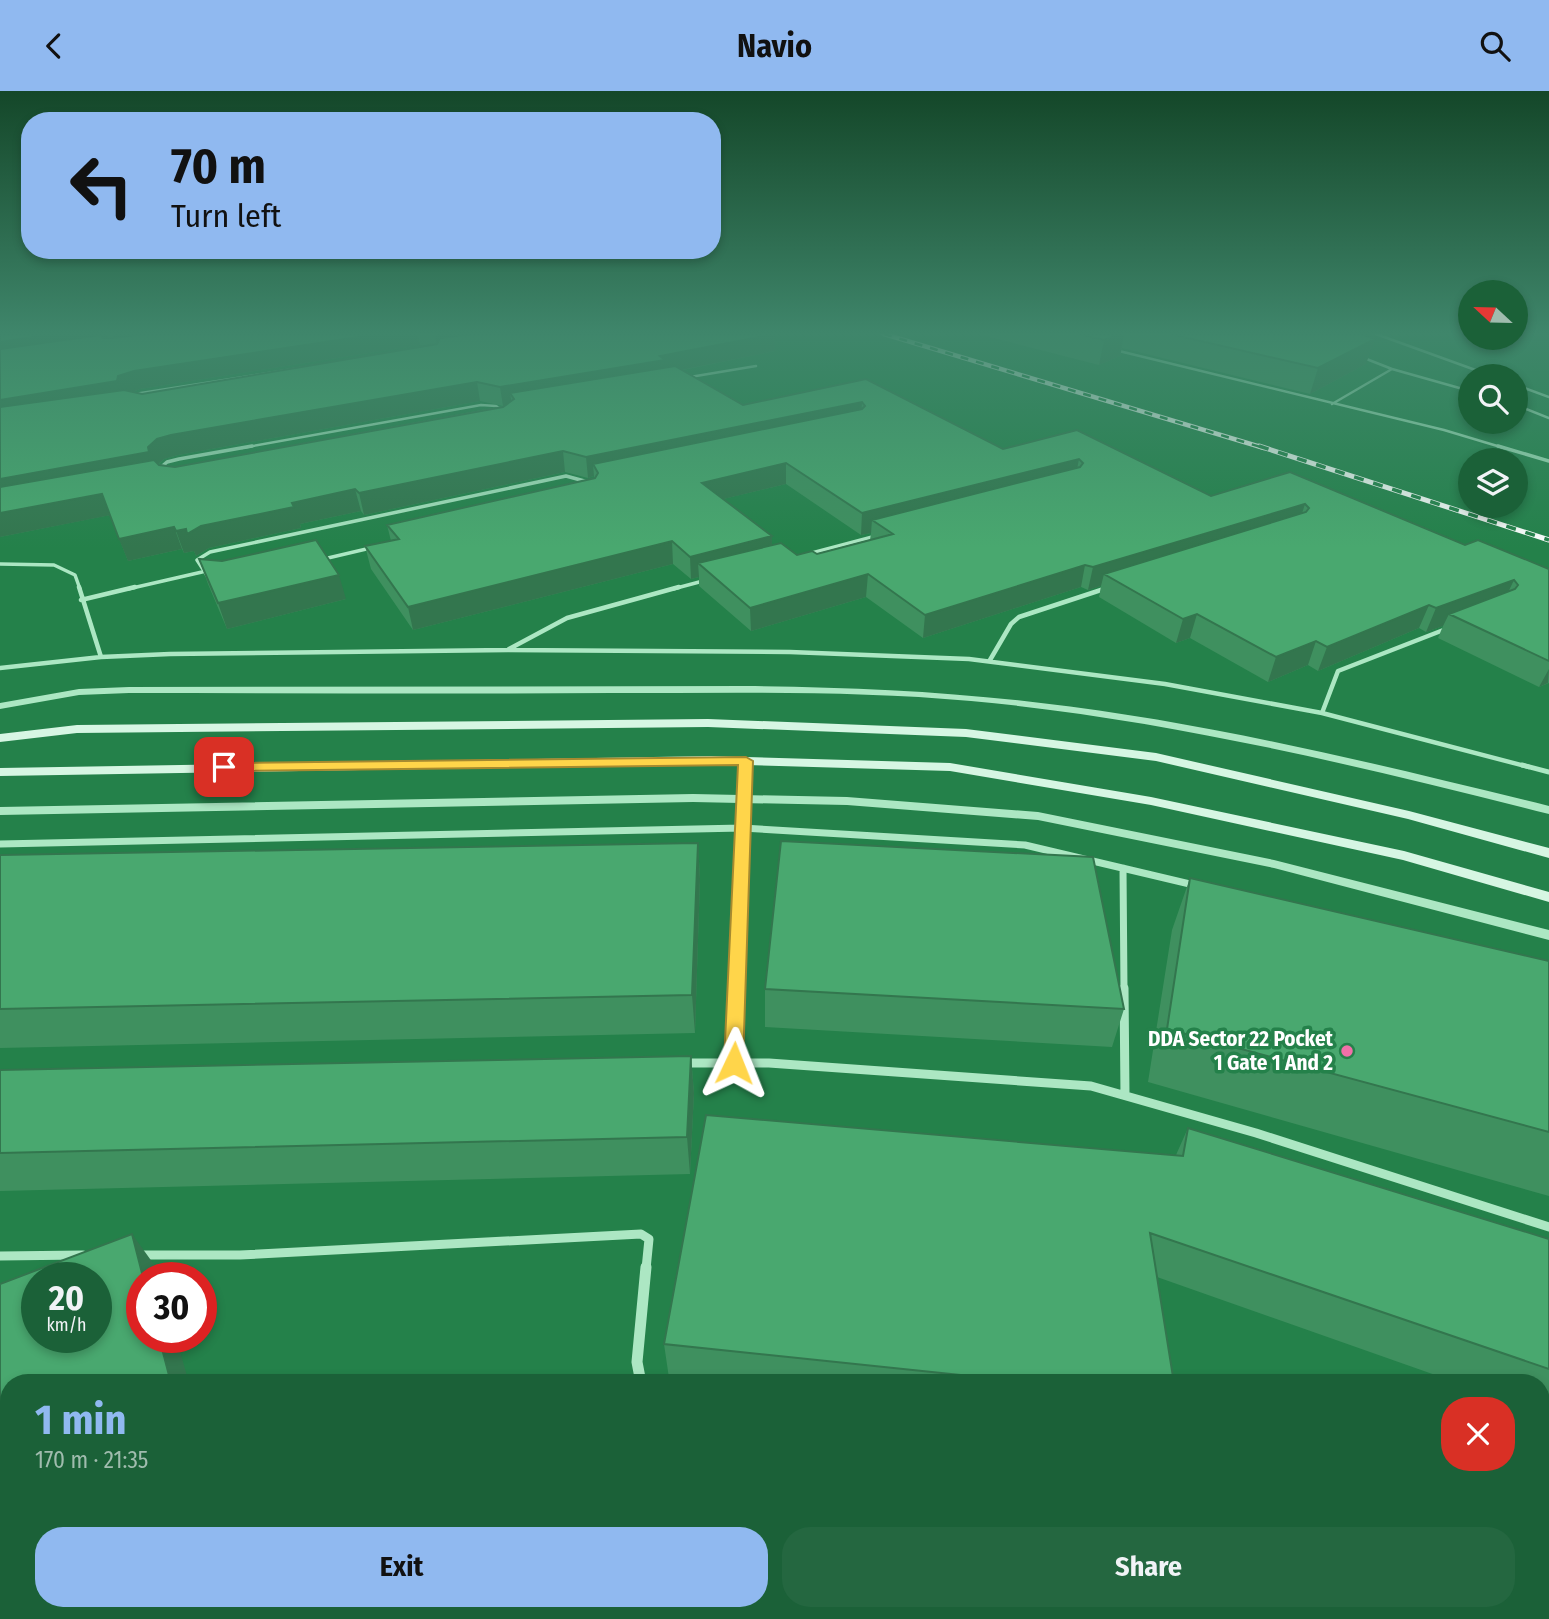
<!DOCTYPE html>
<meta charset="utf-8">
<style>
body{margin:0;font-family:"Fira Sans Condensed",sans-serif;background:#246740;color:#f1f3f6;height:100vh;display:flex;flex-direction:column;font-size:26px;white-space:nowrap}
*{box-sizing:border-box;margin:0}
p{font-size:23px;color:#a0bcae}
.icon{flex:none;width:38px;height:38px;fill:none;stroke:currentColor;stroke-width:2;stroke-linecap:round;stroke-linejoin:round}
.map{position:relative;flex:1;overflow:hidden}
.details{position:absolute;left:0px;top:1283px;width:1550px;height:247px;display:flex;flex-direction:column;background:#1b6138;border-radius:28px 28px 0 0;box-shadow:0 4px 10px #0003}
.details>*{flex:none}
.banner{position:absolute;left:21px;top:21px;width:700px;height:147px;border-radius:28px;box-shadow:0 4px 10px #0003;background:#90b9f0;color:#111;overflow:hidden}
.needle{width:46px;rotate:292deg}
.controls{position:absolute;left:1458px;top:189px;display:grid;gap:14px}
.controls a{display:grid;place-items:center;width:70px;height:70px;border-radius:50%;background:#1b6138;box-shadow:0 4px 10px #0003;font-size:35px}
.speed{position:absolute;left:21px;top:1171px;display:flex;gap:14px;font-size:35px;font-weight:700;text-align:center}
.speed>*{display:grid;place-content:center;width:91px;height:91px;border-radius:50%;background:#1b6138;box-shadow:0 4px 10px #0003;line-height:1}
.speed small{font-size:18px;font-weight:400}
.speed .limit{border:10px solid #d22;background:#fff;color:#111}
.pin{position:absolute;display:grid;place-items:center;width:60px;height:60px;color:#fff;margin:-30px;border-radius:14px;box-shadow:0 4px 10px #0006}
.me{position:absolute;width:77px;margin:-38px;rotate:2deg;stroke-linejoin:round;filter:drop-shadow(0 0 5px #0008)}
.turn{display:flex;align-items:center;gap:24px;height:147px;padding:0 35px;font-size:32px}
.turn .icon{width:91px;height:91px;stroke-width:2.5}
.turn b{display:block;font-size:49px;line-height:60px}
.round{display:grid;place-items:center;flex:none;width:74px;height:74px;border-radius:28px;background:#246740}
.headline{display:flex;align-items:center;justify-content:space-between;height:119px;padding:0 35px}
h1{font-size:42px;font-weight:700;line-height:52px;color:#90b9f0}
.cta{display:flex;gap:14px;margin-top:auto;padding:14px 35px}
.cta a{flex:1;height:80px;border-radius:28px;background:#90b9f0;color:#111;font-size:28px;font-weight:700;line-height:80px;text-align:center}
.cta a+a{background:#246740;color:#f1f3f6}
header{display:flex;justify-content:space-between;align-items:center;height:91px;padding:0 35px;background:#90b9f0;color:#111;font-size:32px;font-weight:700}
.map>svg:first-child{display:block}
.green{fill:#2f9959}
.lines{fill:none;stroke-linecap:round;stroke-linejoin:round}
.service-far3{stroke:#ace7c3;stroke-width:2.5}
.service-far2{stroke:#ace7c3;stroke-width:3.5}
.service-far1{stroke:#ace7c3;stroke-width:4.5}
.service{stroke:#ace7c3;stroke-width:5}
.minor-far3{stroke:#ace7c3;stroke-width:5}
.minor-far2{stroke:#ace7c3;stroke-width:7}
.minor-far1{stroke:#ace7c3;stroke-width:9}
.minor{stroke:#ace7c3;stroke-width:11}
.tertiary{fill:#ace7c3;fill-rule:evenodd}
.secondary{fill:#d6f6e3;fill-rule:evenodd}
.rail-far1-casing{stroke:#fff;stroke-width:4.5}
.rail-casing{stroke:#fff;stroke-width:5}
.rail-far1{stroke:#24814a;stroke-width:2.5;stroke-dasharray:8;stroke-linecap:butt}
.rail{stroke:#24814a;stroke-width:3.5;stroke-dasharray:10;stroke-linecap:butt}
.wall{fill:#3f905f;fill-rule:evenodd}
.shaded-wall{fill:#33764e}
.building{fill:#49a86f;stroke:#33764e;stroke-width:2;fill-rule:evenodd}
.route{fill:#ffd54a;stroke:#a68a30;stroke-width:2}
.poi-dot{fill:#f170a9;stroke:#24814a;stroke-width:2.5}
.labels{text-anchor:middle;stroke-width:7;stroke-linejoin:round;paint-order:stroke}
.near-poi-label{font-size:21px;font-weight:bold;fill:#fff;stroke:#24814a;text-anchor:end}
</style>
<header><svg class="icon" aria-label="back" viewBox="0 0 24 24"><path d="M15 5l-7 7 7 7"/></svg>Navio<svg class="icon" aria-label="search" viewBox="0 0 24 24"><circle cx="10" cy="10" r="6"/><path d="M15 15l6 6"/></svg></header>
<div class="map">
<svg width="1549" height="1528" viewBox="0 0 1549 1528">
<rect width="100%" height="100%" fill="#24814a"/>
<!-- green -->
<path class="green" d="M482,1521H1361L1375,1528H485Z"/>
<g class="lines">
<!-- service-far3 -->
<path class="service-far3" d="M1376,243L1492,285
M421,258L434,259L440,267L148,318L135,317L127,307L141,302Z
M1115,259L1444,339L1504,357
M1364,267L1392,278
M690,286L756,275
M1516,294L1549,306
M1332,313L1392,278L1470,300
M1516,314L1549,327
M242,357L481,314L496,315L513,326L505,331L369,357"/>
<!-- service-far2 -->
<path class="service-far2" d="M252,355L179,368L167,371L159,378L168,390L182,392L378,355
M1498,355L1549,370
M566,385L588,391L596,404L230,490L210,489L197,469L210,461Z
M808,463L876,445
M0,473L54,474L75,484L80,498
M128,498L202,481
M673,498L703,490
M1103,498L1107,497"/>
<!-- service-far1 -->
<path class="service-far1" d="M79,496L101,566
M81,509L135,496
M509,558L567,527L679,496
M990,569L1011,533L1019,526L1107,497
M0,577L101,566L170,563L508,559L790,561L969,568L1165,593L1322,622L1529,676
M1322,622L1338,580L1446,538"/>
<!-- service -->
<path class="service" d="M1522,674L1549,681"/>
<!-- minor-far3 -->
<path class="minor-far3" d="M746,676V670"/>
<!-- minor-far2 -->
<path class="minor-far2" d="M0,753L742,737L1025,754L1194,794
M1123,777L1124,899
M737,899L746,674"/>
<!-- minor-far1 -->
<path class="minor-far1" d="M1124,897L1125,1004
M683,972H769L1091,995L1256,1042L1549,1136
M734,972L737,897
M141,1164H240L641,1143L649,1148L646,1178
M0,1165L83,1164"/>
<!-- minor -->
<path class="minor" d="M641,1292L637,1271L646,1176
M1542,1462L1549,1460"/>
<!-- tertiary -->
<path class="tertiary" d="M746,595C845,596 943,600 1041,612C1213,632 1382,674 1549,715V723C1358,675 1167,628 971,610C851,599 731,602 611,602C450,603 290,602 129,602L79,604L0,618V612L79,598L129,596Z
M693,703L847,706L1038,721L1274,769L1549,839V849L1274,777L1038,729L847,714L693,711L0,724V716Z"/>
<!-- secondary -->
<path class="secondary" d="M708,628L966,638L1156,662L1409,720L1549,757V767L1408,728L1156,670L966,646L708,636L77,642L0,651V643L77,634Z
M711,665L950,672L1151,706L1404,760L1549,801V811L1403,769L1151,714L950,680L711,673L0,685V677Z"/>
<!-- rail-far1 casing -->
<g class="rail-far1-casing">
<path id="rail-far1" d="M884,243L1264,357"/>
</g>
<!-- rail casing -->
<g class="rail-casing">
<path id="rail" d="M1259,355L1549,449"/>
</g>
<!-- rail-far1 -->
<use href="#rail-far1" class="rail-far1"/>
<!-- rail -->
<use href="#rail" class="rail"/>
</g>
<!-- wall -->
<path class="wall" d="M0,243H775V260L683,279L743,314L866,288L1003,358L1077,339L1211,405L1290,381L1465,454L1549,478V592L1539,596L1438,547L1443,535L1426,541L1419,537L1318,580L1308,574L1268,591L1190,547L1176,552L1099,506L1101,495L1088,499L1081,496L923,547L866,506L751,540L699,495V486L691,488L673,473L413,539L371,478L365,455L391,450L387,434L594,387V385L588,387L565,381L364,424L361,420L300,433L301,437L209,457L196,465L194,460L184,462L182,458L128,470L110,424L0,446ZM420,254L426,255L142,303L133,301L140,298ZM480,310L503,315L175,376L159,373L164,368L178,364ZM786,393L861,444L871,442L870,449L817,463L797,464L772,454V445L723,408Z
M978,243H1361L1366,273L1310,303L1122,257L1120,265L1099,274Z
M199,468L346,508L227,538L208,493Z
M698,752L700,788L695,942L0,957V764Z
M1190,787L1549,870V1105L1148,991L1172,839Z
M765,898L1124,918L1112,956L765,936Z
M691,965L694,1002L690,1083L0,1100V979Z
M1188,1037L1549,1148V1324L1542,1321V1292H1458L1157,1186L1174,1292H714L669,1287L664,1253L1176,1064Z"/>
<!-- shaded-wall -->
<path class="shaded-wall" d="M52,243H108L109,247L0,269V251Z
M113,243H214L118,257Z
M378,243H418L420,254L140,298L125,304L0,329V309L118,285L134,280Z
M435,243H537L438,258Z
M775,243V260L666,282L514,308L510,302L512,314L503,315L500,296Z
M1119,243H1124L1120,265L1099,274L1104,249Z
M1375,248L1366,273L1310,303L1318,277Z
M477,291L480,310L178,364L164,368L155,376L0,411V388L148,356L157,348L171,344Z
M862,311L861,330L593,373L594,385L588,387L586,366Z
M563,360L565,381L364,424L359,402Z
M1079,368L1075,389L872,429L871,442L861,444L862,422Z
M786,372V393L703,413L702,392Z
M355,398L361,420L300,433L301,437L209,457L196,465L187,443L201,435L292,412Z
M102,403L111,424L0,446V422Z
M1305,413L1298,435L1104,483L1101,495L1088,499L1093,476Z
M174,436L182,458L128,470L119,448Z
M186,438L194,460L184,462L176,440Z
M772,445V467L698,472L699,486L691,488L690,466Z
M672,450L673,473L413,539L408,516Z
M1085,474L1081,496L923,547L925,524Z
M868,483L866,506L751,540L750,517Z
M339,484L346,508L227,538L218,512Z
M1514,489L1503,512L1449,523L1443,535L1426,541L1436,517Z
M1429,514L1419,537L1318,580L1327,556Z
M1197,523L1190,547L1176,552L1183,528Z
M1316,550L1308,574L1268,591L1276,566Z
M1549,578L1548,592L1539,596Z
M698,752L700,788L695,942L692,904Z
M691,965L694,1002L690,1083L687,1046Z
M132,1143L158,1179L160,1186H143Z
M159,1246H176L189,1292H171Z
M231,1521H251L253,1528H232Z"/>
<!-- building -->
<path class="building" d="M0,243H52L0,251Z
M144,243H378L134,280L118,285L117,290L0,309V258L100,244L103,247H112Z
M471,243H775L660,265L665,269L500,296L477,291L171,344L157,348L148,356L149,361L0,388V316L124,299L142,303L437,253L440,247Z
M1077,243H1119L1104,249Z
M1170,243H1361L1375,248L1318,277Z
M675,275L743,314L866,288L1003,358L1077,339L1211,405L1290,381L1465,454L1478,449L1549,478V570L1449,523L1515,498L1518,494L1514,489L1436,517L1429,514L1327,556L1316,550L1276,566L1197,523L1183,528L1104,483L1306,421L1309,417L1305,413L1093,476L1085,474L925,524L868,483L750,517L698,472L781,452L797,464L812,460L817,463L893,443L872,429L1080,376L1083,372L1079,368L862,422L786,372L702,392L772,445L690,466L672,450L408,516L365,455L399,448L387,434L595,387L598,382L593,373L862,318L865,315L862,311L586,366L563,360L359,402L355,398L292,412L294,416L201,435L187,443L186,438L176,440L174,436L119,448L102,403L0,422V396L154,369L159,374L175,376L503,316L514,308L510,302Z
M316,449L339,484L218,512L199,468L222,470Z
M781,750L1093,766L1124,918L765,898Z
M698,752L692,904L0,918V764Z
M1190,787L1549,870V1041L1167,938Z
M691,965L687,1046L0,1062V979Z
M706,1024L1183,1065L1188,1037L1549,1148V1278L1150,1142L1174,1292H1037L664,1253Z
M132,1143L143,1186H142V1246H159L171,1292H9V1521H231L232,1528H0V1193ZM37,1186H96V1246H37Z"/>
<!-- sky -->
<linearGradient id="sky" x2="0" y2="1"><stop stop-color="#144729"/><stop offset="0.53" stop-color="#3f866b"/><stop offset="1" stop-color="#3f866b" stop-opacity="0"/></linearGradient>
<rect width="1549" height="457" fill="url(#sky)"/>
<!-- route -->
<path class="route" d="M746,666L753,670L743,972L740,977H727L724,972L738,674L224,680L217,676L224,672Z"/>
<!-- markers -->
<circle class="poi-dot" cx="1347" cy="960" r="7"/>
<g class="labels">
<!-- near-poi labels -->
<g class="near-poi-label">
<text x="1333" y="955">DDA Sector 22 Pocket<tspan x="1333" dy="24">1 Gate 1 And 2</tspan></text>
</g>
</g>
</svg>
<div class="controls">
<a><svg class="needle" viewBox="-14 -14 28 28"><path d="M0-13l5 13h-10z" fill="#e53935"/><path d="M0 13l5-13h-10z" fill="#a0bcae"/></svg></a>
<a><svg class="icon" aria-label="search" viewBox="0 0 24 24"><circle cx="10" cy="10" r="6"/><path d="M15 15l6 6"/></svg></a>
<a><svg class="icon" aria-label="layers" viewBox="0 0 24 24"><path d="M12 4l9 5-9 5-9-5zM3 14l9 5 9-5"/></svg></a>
</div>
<div class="speed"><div>20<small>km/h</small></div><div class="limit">30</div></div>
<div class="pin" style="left:224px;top:676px;background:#d93025"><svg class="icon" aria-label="arrive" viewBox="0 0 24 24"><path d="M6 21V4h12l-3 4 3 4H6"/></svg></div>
<svg class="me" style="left:734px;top:972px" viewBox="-20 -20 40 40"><path d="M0-17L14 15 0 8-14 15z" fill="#ffd54a" stroke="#fff" stroke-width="4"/></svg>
<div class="banner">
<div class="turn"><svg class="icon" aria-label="left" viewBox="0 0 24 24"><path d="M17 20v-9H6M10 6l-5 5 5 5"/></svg><div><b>70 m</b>Turn left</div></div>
</div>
<section class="details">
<div class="headline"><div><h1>1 min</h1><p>170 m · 21:35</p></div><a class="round" style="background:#d93025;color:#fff"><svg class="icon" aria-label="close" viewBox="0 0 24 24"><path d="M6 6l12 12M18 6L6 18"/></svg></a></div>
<div class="cta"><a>Exit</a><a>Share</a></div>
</section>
</div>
